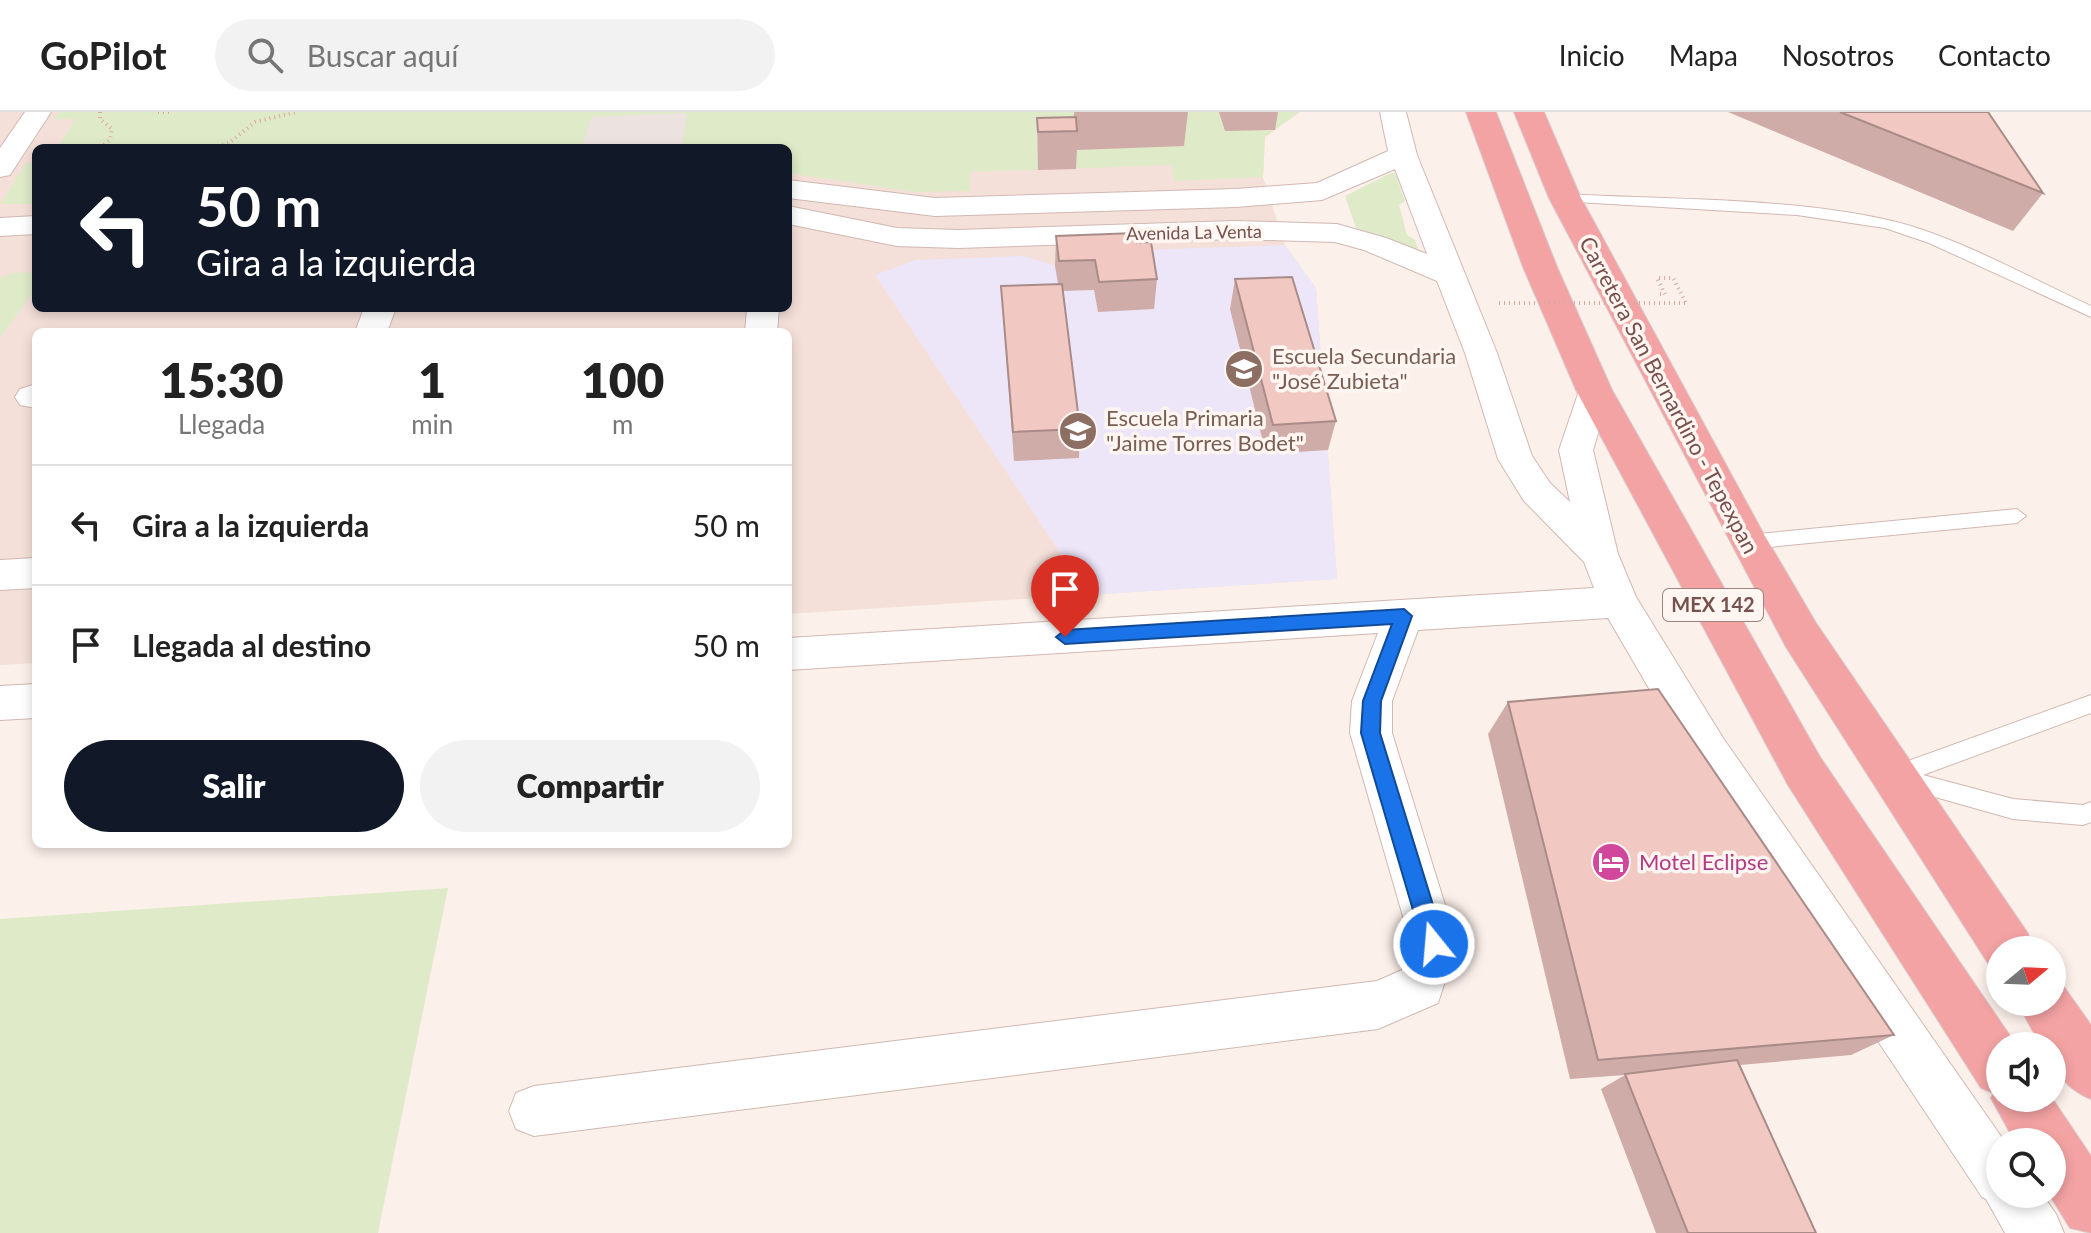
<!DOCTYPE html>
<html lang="es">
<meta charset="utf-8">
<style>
body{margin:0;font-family:Lato,sans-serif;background:#f2f2f2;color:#222;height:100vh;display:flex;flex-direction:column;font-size:30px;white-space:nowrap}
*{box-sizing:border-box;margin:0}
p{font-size:26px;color:#767676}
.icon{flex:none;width:44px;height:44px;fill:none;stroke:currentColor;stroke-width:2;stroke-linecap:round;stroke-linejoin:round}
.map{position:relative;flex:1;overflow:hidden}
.drawer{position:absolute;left:32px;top:216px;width:760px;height:520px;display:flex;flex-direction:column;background:#fff;border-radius:12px;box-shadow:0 4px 12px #0003}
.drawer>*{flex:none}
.banner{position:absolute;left:32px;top:32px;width:760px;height:168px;border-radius:12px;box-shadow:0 4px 12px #0003;background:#111827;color:#fff;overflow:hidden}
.needle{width:52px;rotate:71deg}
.controls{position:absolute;left:1986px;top:824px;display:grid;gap:16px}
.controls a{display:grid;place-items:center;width:80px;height:80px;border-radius:50%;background:#fff;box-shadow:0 4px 12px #0003;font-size:40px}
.pin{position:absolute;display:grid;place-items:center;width:68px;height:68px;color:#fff;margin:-82px -34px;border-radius:50% 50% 50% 0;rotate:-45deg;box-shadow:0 0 8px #0007}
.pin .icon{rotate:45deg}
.me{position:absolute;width:88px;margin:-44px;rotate:343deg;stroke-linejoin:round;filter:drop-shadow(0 0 6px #0008)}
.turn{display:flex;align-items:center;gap:28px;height:168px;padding:0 32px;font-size:36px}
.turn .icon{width:104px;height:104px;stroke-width:2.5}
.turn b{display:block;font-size:56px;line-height:68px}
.eta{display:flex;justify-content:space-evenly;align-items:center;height:136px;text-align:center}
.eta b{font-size:48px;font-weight:800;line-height:56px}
.cta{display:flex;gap:16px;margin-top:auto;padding:16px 32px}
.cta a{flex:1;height:92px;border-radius:48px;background:#111827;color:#fff;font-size:32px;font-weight:800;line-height:92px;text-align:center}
.cta a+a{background:#f2f2f2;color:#222}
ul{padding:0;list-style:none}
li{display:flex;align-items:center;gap:24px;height:120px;padding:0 32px;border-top:2px solid #e0e0e0}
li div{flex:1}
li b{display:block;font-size:30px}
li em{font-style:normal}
header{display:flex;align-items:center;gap:48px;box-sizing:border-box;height:112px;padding:0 40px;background:#fff;border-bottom:2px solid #e0e0e0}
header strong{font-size:38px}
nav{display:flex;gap:44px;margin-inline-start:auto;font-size:28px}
.search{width:560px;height:72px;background:#f2f2f2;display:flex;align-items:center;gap:20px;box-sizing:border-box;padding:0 28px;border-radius:44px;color:#767676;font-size:30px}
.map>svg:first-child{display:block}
.residential{fill:#f4e0d9;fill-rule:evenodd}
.industrial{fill:#ece2e0}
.education{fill:#ede6f9}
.green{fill:#dfeac8}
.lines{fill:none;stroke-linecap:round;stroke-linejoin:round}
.lane-casing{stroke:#d1b8b2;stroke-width:2}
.street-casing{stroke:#d1b8b2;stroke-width:2}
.highway-casing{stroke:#d9cecd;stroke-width:2}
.path{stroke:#d7aaa5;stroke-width:4;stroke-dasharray:1 4;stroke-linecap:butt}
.lane{fill:#fff;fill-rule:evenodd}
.street{fill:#fff;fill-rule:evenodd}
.highway{fill:#f4a3a4;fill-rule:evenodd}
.path-bridge{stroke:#d7aaa5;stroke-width:4;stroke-dasharray:1 4;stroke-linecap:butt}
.wall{fill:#cfaca7}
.building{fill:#f1c8c2;stroke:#a98c88;stroke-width:2}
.route{fill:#1a73e8;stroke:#114b97;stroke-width:2}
.labels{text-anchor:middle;stroke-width:7;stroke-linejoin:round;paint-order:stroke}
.far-street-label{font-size:18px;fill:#77514d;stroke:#fff5f1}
.shield{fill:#fff5f1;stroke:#a0827e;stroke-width:2}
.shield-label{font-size:20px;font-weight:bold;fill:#77514d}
.education-label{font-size:22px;fill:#785e54;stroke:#fff5f1;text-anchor:start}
.street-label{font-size:22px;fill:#77514d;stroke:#fff5f1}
.hotel-label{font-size:22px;fill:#b23c85;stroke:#fff5f1;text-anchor:start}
</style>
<header>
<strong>GoPilot</strong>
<div class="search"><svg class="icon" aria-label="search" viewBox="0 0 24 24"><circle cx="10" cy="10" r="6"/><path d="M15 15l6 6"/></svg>Buscar aquí</div>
<nav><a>Inicio</a><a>Mapa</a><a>Nosotros</a><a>Contacto</a></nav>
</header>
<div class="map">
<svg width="2091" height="1121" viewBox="0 0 2091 1121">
<rect width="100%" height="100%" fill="#fcf0ea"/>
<!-- residential -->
<path class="residential" d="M0,0H1300L1265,25L1263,65L1285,133L1316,176L1337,467L788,502V220H36V551L0,553ZM36,36H788V196H36Z"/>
<!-- industrial -->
<path class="industrial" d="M688,1L682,36H582L591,5Z"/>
<!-- education -->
<path class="education" d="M1285,133L1316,176L1337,467L1088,483L875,163L916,148L1023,144L1056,154L1143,138Z"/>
<!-- green -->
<path class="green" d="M59,0H1300L1265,25L1263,65L1175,69L1171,53L970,60V79L915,80L788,61V36H682L687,1L591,5L582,36H58L75,7H53Z
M36,50V92H0L26,51Z
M1391,61H1395L1405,89L1399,93L1407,123L1415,128L1418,136L1415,139L1356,116L1345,84Z
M36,160V176L0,226V166L11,161Z
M448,776L378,1121H0V807Z"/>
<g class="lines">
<!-- lane casing -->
<g class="lane-casing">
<path id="lane" d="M1565,82C1670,88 1785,85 1888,108C1952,122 2030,166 2091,194V205L1929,131L1885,116L1797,103L1560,89L1558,86Z
M2017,397L2026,404L2017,411L1748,437L1739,430L1748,423Z
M2091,583V601L1923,663L2013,687L2083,693L2091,690V710L2083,713L2013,707L1900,675L1886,671L1883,664L1886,657Z"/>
</g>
<!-- street casing -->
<g class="street-casing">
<path id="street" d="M25,0H51L10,63L0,65V36Z
M1380,0H1406L1417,43L1497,241L1532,344L1550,371L1570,390L1559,338L1582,270L1594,267L1606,270L1611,278L1593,338L1618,442L1636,485L1723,626L2005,1030H2000V1082H2042L2056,1102L2064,1121H2005L1986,1087L1982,1085L1693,652L1608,506L1418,518L1392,589V621L1457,832L1438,891L1378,917L534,1024L516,1017L509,999L516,981L534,974L1377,869L1402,858L1411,832L1350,621L1352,589L1378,521L788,558V526L1594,476L1584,450L1524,389L1498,347L1465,241L1437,169L1364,138L1335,130L1234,127L958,136L897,134L788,112V94L897,116L958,118L1234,109L1337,112L1386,126L1427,142L1395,57L1322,88L1236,95L935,104L788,86V68L935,86L1236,77L1317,71L1388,39Z
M36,104V122L0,124V106Z
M364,196H396L387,220H355Z
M747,196H779L777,220H745Z
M36,272V296L20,293L15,285L20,277Z
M36,446V476L0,478V448Z
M36,572V606L0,608V574Z"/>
</g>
<!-- highway casing -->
<g class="highway-casing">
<path id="highway" d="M1466,0H1496L1557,155L1612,278L1820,645L2017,934H2000V986H2052L2091,1044V1121L2070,1116L2049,1082H2052V1030H2015L1991,986L1993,981L1981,976L1788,673L1576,278L1523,155Z
M1514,0H1544L1581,86L1762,419L1816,511L2027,820L2035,838H2000V859L1991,856L1786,535L1549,86Z
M2052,868L2062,872L2091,913V987C2068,978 2052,960 2052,934H2041L2017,890H2052Z"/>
</g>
<!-- path -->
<path class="path" d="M100,0V7L112,17L110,27L101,36
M158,0H169
M213,36L229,31L255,10L296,0
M1660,182H1665L1657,166H1673L1686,191"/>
<!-- lane -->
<use href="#lane" class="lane"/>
<!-- street -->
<use href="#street" class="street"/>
<!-- highway -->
<use href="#highway" class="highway"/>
<!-- path-bridge -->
<path class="path-bridge" d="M1499,191H1686"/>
</g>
<!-- wall -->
<path class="wall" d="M1074,0H1188L1184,34L1077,38L1076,57L1038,58L1037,6L1074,5Z
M1219,0H1278L1275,18L1225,19Z
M1728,0H1988L2043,81L2013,119Z
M1056,124L1137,131L1157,167L1154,197L1098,200L1094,178L1063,179L1080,317L1079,346L1014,349L1001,174L1058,172L1055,154Z
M1235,167L1336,309L1328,338L1266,342L1230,197Z
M1508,590L1894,923L1851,943L1740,953L1816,1121H1656L1601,977L1625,963L1570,967L1488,622Z"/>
<!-- building -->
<path class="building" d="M1840,0H1988L2043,81Z
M1076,5L1077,19L1038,20L1037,6Z
M1135,121L1137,131L1151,130L1157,167L1099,170L1095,148L1059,149L1056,124Z
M1292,165L1336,309L1273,313L1235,167Z
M1062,172L1080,317L1013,320L1001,174Z
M1658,577L1894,923L1598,948L1508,590Z
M1737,948L1816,1121H1688L1625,962Z"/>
<!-- route -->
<path class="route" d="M1404,497L1412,504L1381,589L1380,621L1445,832L1441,839L1434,842L1427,839L1423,832L1361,621L1363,589L1392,512L1065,532L1056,525L1065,518Z"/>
<!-- icons -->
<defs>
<g id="school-disc" transform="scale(2)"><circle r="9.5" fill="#8d6e63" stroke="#fff5f1"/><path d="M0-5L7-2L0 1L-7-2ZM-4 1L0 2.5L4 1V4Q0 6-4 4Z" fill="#fff"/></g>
<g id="hotel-disc" transform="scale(2)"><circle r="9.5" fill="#d1479c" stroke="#fff5f1"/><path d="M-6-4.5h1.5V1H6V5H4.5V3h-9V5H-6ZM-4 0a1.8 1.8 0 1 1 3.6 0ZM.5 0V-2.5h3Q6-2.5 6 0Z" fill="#fff"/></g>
</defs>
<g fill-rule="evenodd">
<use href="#school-disc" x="1244" y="257"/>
<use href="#school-disc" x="1078" y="319"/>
<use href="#hotel-disc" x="1611" y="750"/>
</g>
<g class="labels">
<!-- far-street labels -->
<g class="far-street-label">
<text transform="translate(1194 121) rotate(-1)" y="6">Avenida La Venta</text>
</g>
<!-- shield labels -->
<rect class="shield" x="1663" y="477" width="100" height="32" rx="6"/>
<g class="shield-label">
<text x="1713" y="500">MEX 142</text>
</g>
<!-- education labels -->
<g class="education-label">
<text x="1272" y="252">Escuela Secundaria<tspan x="1272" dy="25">"José Zubieta"</tspan></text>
<text x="1106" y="314">Escuela Primaria<tspan x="1106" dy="25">"Jaime Torres Bodet"</tspan></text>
</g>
<!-- street labels -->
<g class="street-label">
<text transform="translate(1669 283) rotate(62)" y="8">Carretera San Bernardino - Tepexpan</text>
</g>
<!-- hotel labels -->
<g class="hotel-label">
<text x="1639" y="758">Motel Eclipse</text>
</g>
</g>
</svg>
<div class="controls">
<a><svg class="needle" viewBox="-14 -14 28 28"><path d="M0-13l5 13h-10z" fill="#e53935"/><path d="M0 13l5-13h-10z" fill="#767676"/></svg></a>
<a><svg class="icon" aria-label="sound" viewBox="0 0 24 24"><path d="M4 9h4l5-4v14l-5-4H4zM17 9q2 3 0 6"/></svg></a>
<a><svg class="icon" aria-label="search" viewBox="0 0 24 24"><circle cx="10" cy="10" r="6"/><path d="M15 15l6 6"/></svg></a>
</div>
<div class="pin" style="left:1065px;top:525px;background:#d93025"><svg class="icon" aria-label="arrive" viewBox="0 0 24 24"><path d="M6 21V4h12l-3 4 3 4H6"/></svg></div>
<svg class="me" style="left:1434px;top:832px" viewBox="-20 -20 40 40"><circle r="17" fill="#1a73e8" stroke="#fff" stroke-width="3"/><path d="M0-11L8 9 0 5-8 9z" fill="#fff"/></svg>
<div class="banner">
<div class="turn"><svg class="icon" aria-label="left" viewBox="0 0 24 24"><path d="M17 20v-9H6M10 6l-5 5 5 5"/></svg><div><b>50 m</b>Gira a la izquierda</div></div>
</div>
<section class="drawer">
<div class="eta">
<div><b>15:30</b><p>Llegada</p></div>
<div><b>1</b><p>min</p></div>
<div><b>100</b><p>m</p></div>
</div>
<ul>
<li><svg class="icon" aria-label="left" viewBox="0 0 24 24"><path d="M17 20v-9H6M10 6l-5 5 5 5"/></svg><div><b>Gira a la izquierda</b></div><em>50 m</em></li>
<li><svg class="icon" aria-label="arrive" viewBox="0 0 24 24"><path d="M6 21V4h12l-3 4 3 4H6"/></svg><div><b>Llegada al destino</b></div><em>50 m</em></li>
</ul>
<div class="cta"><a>Salir</a><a>Compartir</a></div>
</section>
</div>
